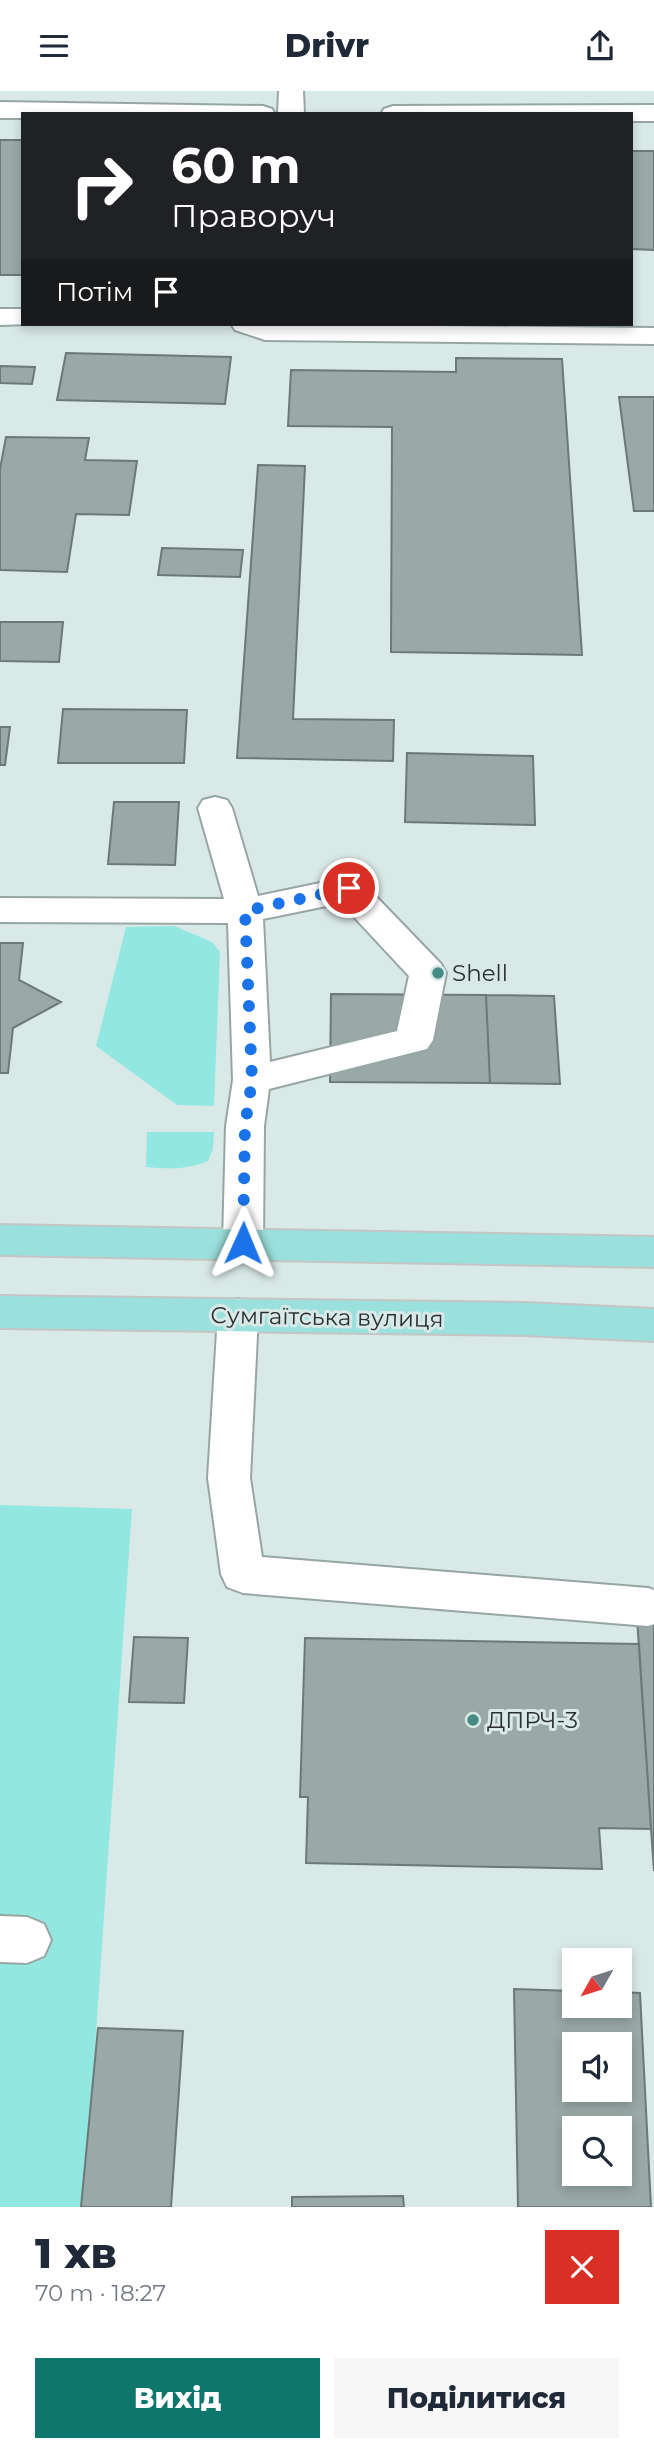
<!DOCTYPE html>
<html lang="uk">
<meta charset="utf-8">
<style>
body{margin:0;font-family:Montserrat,sans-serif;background:#f6f6f7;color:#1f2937;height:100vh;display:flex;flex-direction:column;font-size:26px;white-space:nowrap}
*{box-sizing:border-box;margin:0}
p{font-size:23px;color:#747a83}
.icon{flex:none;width:38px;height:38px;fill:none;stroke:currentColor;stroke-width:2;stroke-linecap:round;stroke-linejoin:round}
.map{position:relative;height:2116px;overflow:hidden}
.details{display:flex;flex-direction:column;background:#fff;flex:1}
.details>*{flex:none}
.guide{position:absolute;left:21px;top:21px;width:612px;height:214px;border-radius:0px;box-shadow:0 4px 10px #0003;background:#202124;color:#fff;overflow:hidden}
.needle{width:46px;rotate:231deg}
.controls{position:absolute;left:562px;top:1857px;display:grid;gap:14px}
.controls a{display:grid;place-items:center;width:70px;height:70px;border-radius:0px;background:#fff;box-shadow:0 4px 10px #0003;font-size:35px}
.pin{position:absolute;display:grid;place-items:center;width:60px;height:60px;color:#fff;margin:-30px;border:4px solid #fff;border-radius:50%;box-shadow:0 2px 7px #0007}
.me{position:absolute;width:77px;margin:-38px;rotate:1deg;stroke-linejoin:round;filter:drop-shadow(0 0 5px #0008)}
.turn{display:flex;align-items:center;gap:24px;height:147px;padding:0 35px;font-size:32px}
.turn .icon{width:91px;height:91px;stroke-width:2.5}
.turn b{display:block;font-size:49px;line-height:60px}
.then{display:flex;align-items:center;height:66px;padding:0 35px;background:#0003;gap:14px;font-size:26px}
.round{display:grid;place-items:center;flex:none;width:74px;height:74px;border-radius:0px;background:#f6f6f7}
.headline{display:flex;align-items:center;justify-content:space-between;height:119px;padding:0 35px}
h1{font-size:42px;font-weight:800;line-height:52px}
.primary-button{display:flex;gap:14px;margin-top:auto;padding:14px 35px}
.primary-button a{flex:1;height:80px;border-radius:0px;background:#0f766e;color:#fff;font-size:28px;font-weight:800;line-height:80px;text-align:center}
.primary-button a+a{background:#f6f6f7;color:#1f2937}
header{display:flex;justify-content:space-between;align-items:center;height:91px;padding:0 35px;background:#fff;font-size:32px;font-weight:800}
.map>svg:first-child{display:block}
.green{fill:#92e8e1}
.building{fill:#9aa9a7;stroke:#6b7977;stroke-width:2;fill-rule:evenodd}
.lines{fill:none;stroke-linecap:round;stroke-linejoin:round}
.minor-casing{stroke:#97a6a5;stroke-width:4}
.major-casing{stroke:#c4c5c5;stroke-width:4}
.minor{fill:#fff;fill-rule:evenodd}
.major{fill:#9ae0dc;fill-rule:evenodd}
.route{stroke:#1a73e8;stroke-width:12;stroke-dasharray:0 21.6}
.poi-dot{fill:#448b86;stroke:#d9e9e7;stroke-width:2.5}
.labels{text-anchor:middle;stroke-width:6;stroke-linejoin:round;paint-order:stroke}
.poi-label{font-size:23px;fill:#2b3130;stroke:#d9e9e7;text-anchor:start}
.street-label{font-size:23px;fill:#2b3130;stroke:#d9e9e7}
</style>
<header><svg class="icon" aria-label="menu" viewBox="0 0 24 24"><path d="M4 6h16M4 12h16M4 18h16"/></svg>Drivr<svg class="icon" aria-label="share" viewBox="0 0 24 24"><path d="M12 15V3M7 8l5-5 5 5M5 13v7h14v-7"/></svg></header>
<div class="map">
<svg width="654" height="2116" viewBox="0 0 654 2116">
<rect width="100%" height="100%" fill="#d9e9e7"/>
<!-- green -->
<path class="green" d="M174,835L212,851L220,861L214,1015L177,1014L96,955L126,836Z
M147,1041H214L213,1058L208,1070C186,1079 169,1078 146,1076Z
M0,1414L132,1418L84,2116H0Z"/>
<!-- building -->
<path class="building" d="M0,49H23V184H0Z
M632,60H654V159L632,158Z
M66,262L231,266L225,313L57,309Z
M456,267L562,268L582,564L391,561L392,336L288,335L291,279L456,281Z
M0,275L35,276L32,293L0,292Z
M619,306H654V420H634Z
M6,346L89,347L85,369L137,370L129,424L76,423L67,481L0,479V378Z
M258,374L305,375L293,628L394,629L393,670L237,667Z
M162,457L243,459L240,486L158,484Z
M0,531H63L59,571L0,570Z
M63,618L187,619L184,672H58Z
M0,636H10L5,674H0Z
M407,662L533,665L535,734L405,731Z
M114,711H179L175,774L108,773Z
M0,852H23L19,889L61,911L13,937L8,982H0Z
M331,903L486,904L490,992L330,991Z
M486,904L554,905L560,993L490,992Z
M637,1527H654V1780L651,1738Z
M134,1546L188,1547L184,1612L129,1611Z
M305,1547L639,1553L651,1738L599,1737L602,1778L306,1772L308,1706H300Z
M514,1898L574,1900V1914H620V1901L640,1902L651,2116H518ZM574,1953H620V1998H574ZM574,2037H620V2082H574Z
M98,1937L183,1940L171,2116H81Z
M403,2105L404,2116H292V2106Z"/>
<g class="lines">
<!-- minor casing -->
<g class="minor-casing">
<path id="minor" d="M279,0H303L304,23H278Z
M0,11L263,15L272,18L275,23H23V27H0Z
M654,14V30H632V23H381L384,18L393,15Z
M0,218H23V233H29L0,234Z
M231,233L654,237V253L265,249L235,239Z
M215,706L227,709L232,717L258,805L349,786L361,790L441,873L446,882L433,949L427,958L269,998L264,1035L263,1152L257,1163L243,1167L229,1163L223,1152L226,1035L233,989L228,832L0,831V807L224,808L198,717L203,709ZM341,812L409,885L397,940L270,971L263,828Z
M238,1208L252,1213L258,1224L250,1387L262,1466L648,1497L654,1499V1533L648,1535L243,1502L227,1496L221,1483L208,1387L218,1224L224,1213Z
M0,1825L27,1826L44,1833L51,1849L44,1865L27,1872L0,1871Z"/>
</g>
<!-- major casing -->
<g class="major-casing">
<path id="major" d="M0,1134L654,1146V1176L0,1164Z
M0,1205L525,1212L654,1218V1250L525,1244L0,1237Z"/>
</g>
<!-- minor -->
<use href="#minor" class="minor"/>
<!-- major -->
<use href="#major" class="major"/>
</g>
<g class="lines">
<!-- route -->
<path class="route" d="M243,1152L245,1035L252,989L245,820L349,797"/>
</g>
<!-- markers -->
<g class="poi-dot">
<circle cx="438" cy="882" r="7"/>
<circle cx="473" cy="1629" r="7"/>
</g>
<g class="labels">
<!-- poi labels -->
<g class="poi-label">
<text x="452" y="890">Shell</text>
<text x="487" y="1637">ДПРЧ-3</text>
</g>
<!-- street labels -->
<g class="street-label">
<text transform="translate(327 1226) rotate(1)" y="8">Сумгаїтська вулиця</text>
</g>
</g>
</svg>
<div class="controls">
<a><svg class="needle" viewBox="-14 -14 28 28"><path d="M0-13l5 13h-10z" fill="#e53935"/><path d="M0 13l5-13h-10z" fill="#747a83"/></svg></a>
<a><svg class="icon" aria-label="sound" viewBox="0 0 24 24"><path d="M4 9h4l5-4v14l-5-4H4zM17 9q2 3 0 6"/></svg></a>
<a><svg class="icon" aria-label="search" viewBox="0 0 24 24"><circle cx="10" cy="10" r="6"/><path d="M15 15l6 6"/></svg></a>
</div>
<div class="pin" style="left:349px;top:797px;background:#d93025"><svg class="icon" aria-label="arrive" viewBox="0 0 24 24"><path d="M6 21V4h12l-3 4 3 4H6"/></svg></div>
<svg class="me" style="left:243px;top:1152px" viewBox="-20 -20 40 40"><path d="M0-17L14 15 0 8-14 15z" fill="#1a73e8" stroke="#fff" stroke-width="4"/></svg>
<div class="guide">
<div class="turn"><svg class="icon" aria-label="right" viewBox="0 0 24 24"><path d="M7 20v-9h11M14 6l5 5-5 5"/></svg><div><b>60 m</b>Праворуч</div></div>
<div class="then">Потім<svg class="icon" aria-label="arrive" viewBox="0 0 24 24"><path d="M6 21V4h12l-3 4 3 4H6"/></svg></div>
</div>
</div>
<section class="details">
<div class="headline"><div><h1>1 хв</h1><p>70 m · 18:27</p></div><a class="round" style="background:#d93025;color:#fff"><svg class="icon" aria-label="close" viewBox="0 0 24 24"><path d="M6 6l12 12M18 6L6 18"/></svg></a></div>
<div class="primary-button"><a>Вихід</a><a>Поділитися</a></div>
</section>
